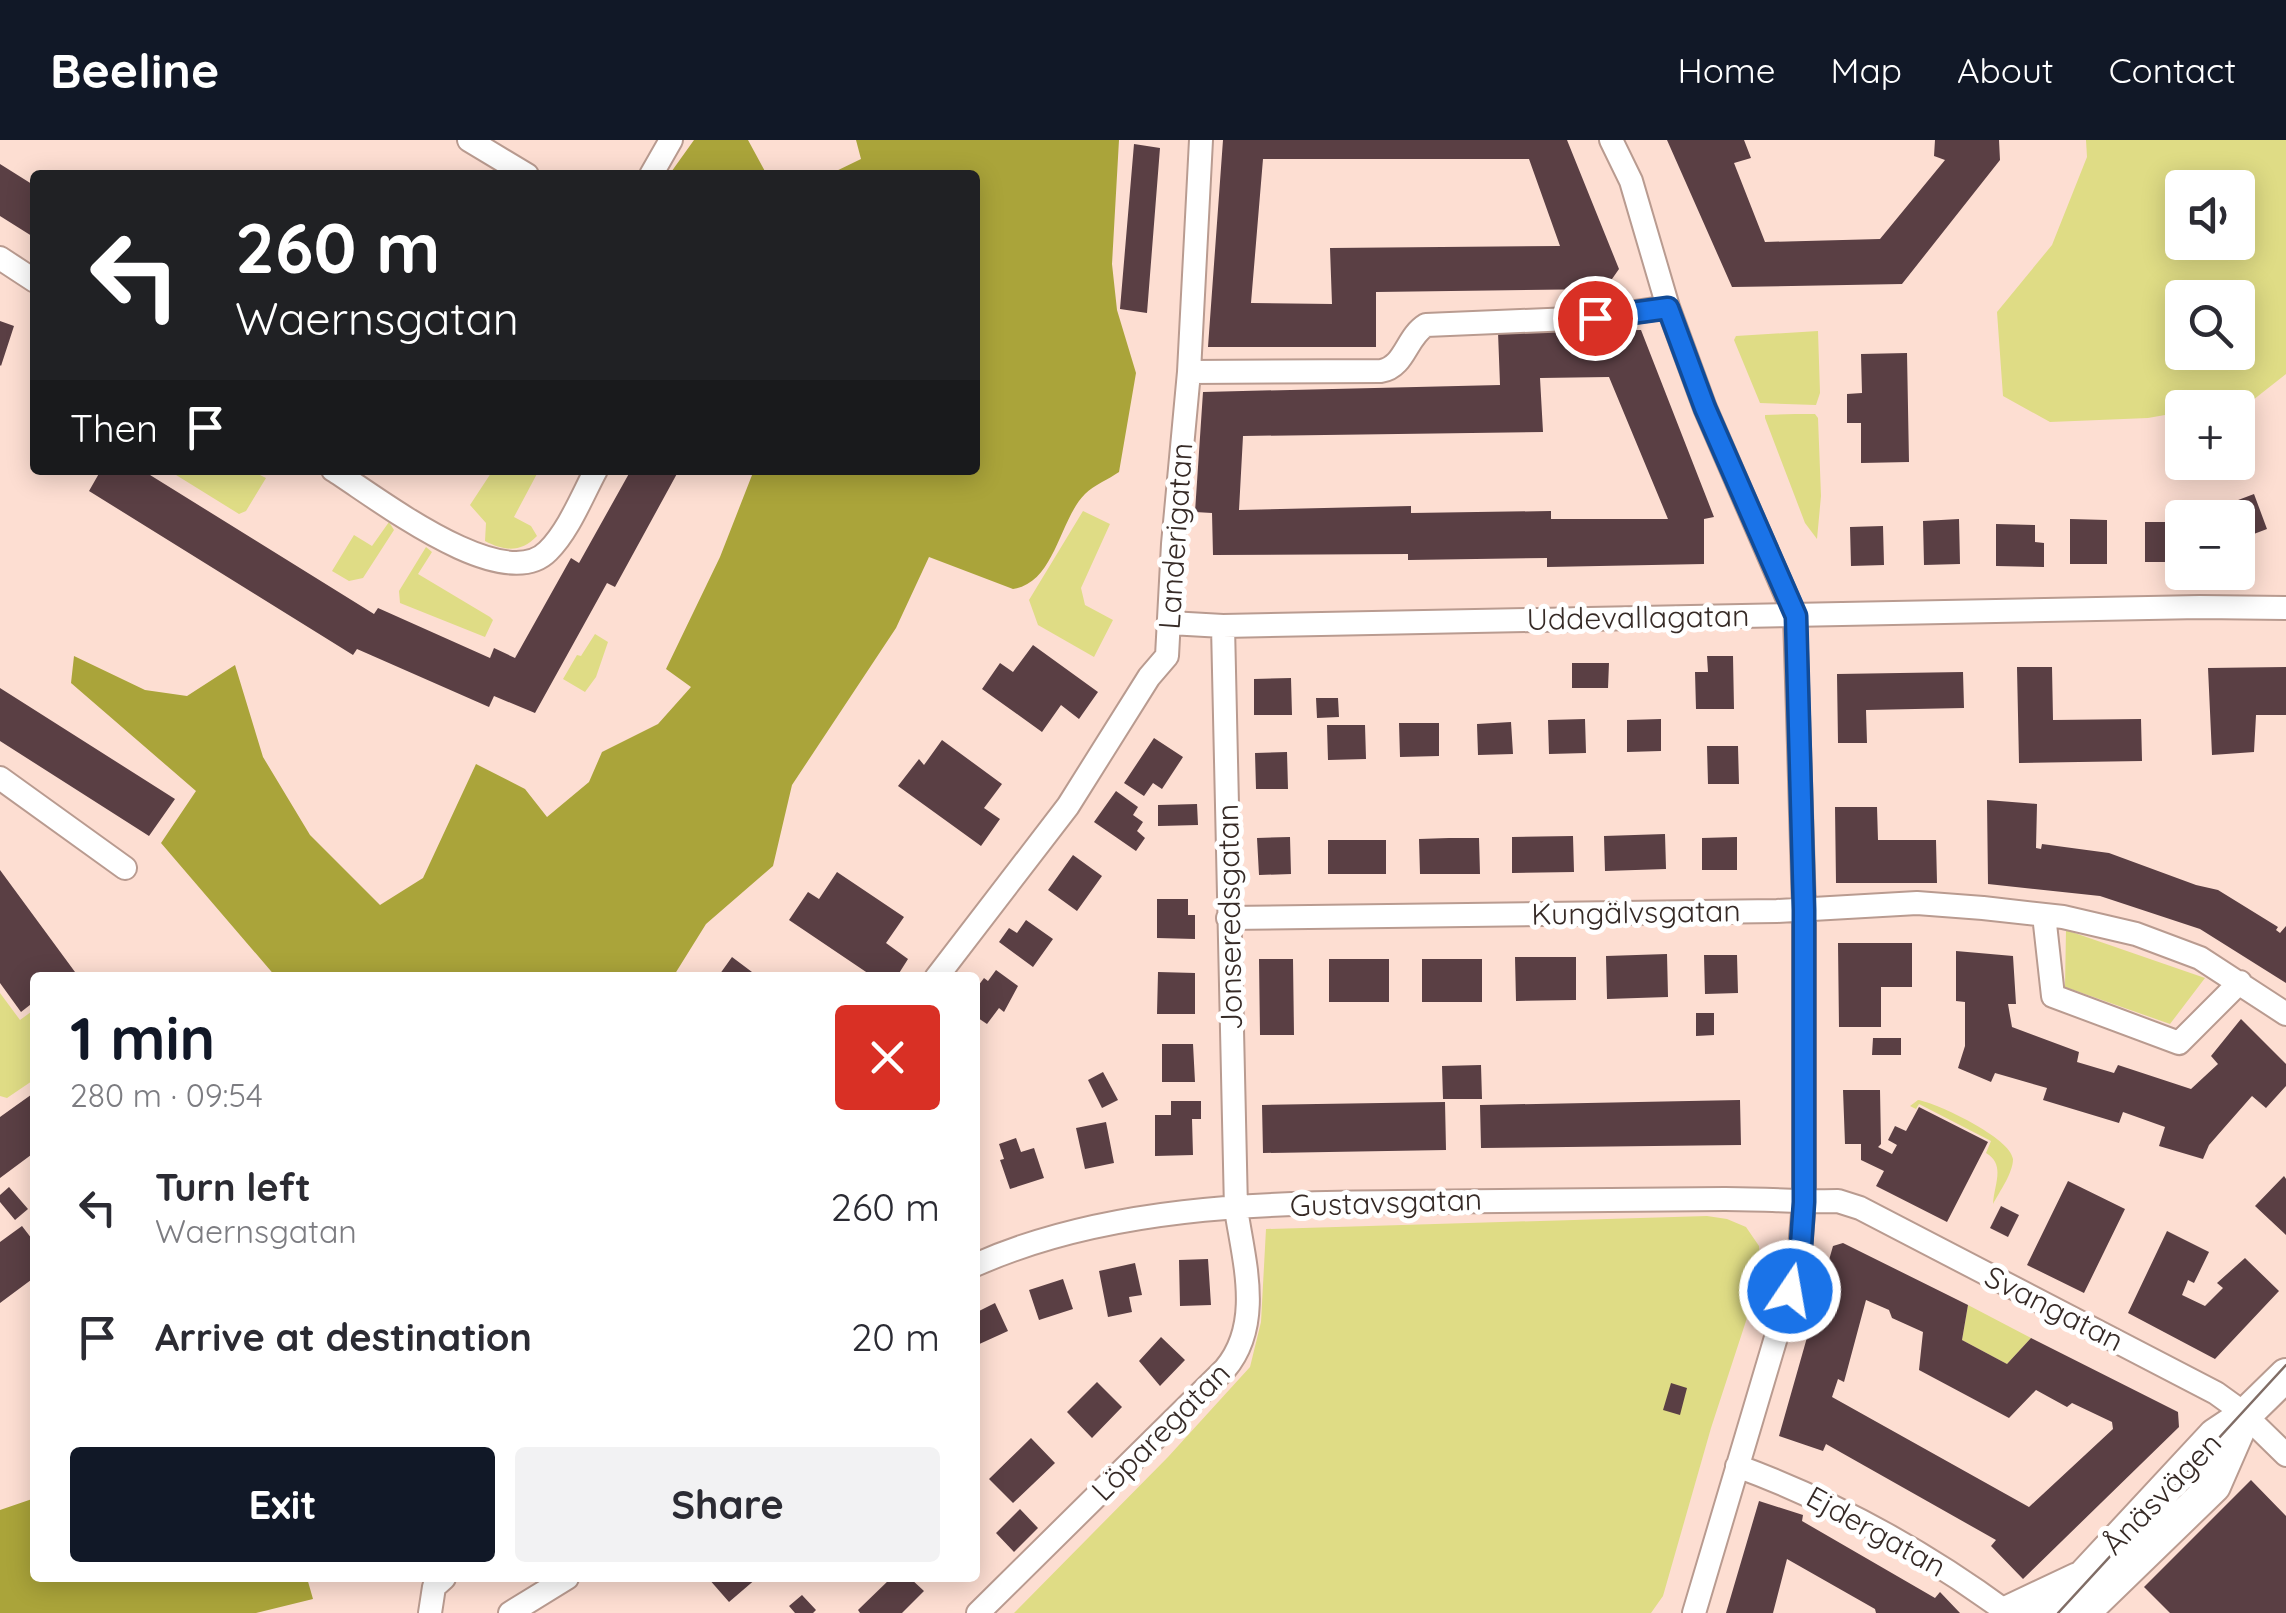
<!DOCTYPE html>
<meta charset="utf-8">
<style>
body{margin:0;font-family:Quicksand,sans-serif;background:#f2f2f3;color:#2b2b33;height:100vh;display:flex;flex-direction:column;font-size:38px;white-space:nowrap}
*{box-sizing:border-box;margin:0}
p{font-size:32px;color:#7c7c81}
.icon{flex:none;width:55px;height:55px;fill:none;stroke:currentColor;stroke-width:2;stroke-linecap:round;stroke-linejoin:round}
.map{position:relative;flex:1;overflow:hidden}
.sheet{position:absolute;left:30px;top:832px;width:950px;height:610px;display:flex;flex-direction:column;background:#fff;border-radius:10px;box-shadow:0 5px 25px #0003}
.sheet>*{flex:none}
.guide{position:absolute;left:30px;top:30px;width:950px;height:305px;border-radius:10px;box-shadow:0 5px 25px #0003;background:#202124;color:#fff;overflow:hidden}
.controls{position:absolute;left:2165px;top:30px;display:grid;gap:20px}
.controls a{display:grid;place-items:center;width:90px;height:90px;border-radius:10px;background:#fff;box-shadow:0 5px 25px #0003;font-size:50px}
.pin{position:absolute;display:grid;place-items:center;width:85px;height:85px;color:#fff;margin:-42px;border:5px solid #fff;border-radius:50%;box-shadow:0 2px 10px #0007}
.me{position:absolute;width:110px;margin:-55px;rotate:12deg;stroke-linejoin:round;filter:drop-shadow(0 0 8px #0008)}
.turn{display:flex;align-items:center;gap:35px;height:210px;padding:0 40px;font-size:45px}
.turn .icon{width:130px;height:130px;stroke-width:2.5}
.turn b{display:block;font-size:70px;line-height:85px}
.then{display:flex;align-items:center;height:95px;padding:0 40px;background:#0003;gap:20px;font-size:38px}
.round{display:grid;place-items:center;flex:none;width:105px;height:105px;border-radius:10px;background:#f2f2f3}
.summary{display:flex;align-items:center;justify-content:space-between;height:170px;padding:0 40px}
h1{font-size:60px;font-weight:700;line-height:75px;color:#111827}
.button{display:flex;gap:20px;margin-top:auto;padding:20px 40px}
.button a{flex:1;height:115px;border-radius:10px;background:#111827;color:#fff;font-size:40px;font-weight:700;line-height:115px;text-align:center}
.button a+a{background:#f2f2f3;color:#2b2b33}
ul{padding:0;list-style:none}
li{display:flex;align-items:center;gap:30px;height:130px;padding:0 40px}
li div{flex:1}
li b{display:block;font-size:38px}
li em{font-style:normal}
header{display:flex;align-items:center;gap:60px;box-sizing:border-box;height:140px;padding:0 50px;background:#111827;color:#fff}
header strong{font-size:48px}
nav{display:flex;gap:55px;margin-inline-start:auto;font-size:35px}
.map>svg:first-child{display:block}
.green{fill:#dfdc85;fill-rule:evenodd}
.forest{fill:#aaa43a}
.building{fill:#5a3f44;fill-rule:evenodd}
.lines{fill:none;stroke-linecap:round;stroke-linejoin:round}
.street-casing{stroke:#b99b90;stroke-width:26}
.secondary-casing{stroke:#b99b90;stroke-width:36}
.street{stroke:#fff;stroke-width:22}
.secondary{stroke:#fff;stroke-width:32}
.tram{stroke:#806d66;stroke-width:2.5}
.route-casing{stroke:#114b97;stroke-width:25}
.route{stroke:#1a73e8;stroke-width:18}
.labels{text-anchor:middle;stroke-width:10;stroke-linejoin:round;paint-order:stroke}
.street-label{font-size:30px;fill:#362a26;stroke:#fff}
</style>
<header>
<strong>Beeline</strong>
<nav><a>Home</a><a>Map</a><a>About</a><a>Contact</a></nav>
</header>
<div class="map">
<svg width="2286" height="1473" viewBox="0 0 2286 1473">
<rect width="100%" height="100%" fill="#fdded2"/>
<!-- green -->
<path class="green" d="M2086,0H2286V234L2253,260L2208,267L2182,268V272L2148,278L2050,282L2003,256L1997,172L2052,105L2087,17ZM2182,48H2238V102H2182ZM2182,158H2238V212H2182Z
M1818,191L1820,253L1816,265L1760,263L1734,200L1736,196Z
M1795,274H1815L1818,278L1821,356L1817,399L1805,383L1765,278V275Z
M168,330H250L266,338L246,371L239,374Z
M493,330H539L514,377L531,386L537,396C521,413 504,411 485,401L486,383L470,365Z
M1083,371L1110,384L1081,448L1085,465L1113,480L1094,517L1038,485L1029,460Z
M389,382L394,390L363,438L349,441L332,431L354,395L372,406Z
M426,407L432,412L418,434L490,477L493,480L485,497L400,463L399,451Z
M595,494L608,502L596,537L585,552L563,539L577,515L581,516Z
M2066,790L2205,838L2170,884L2065,847Z
M0,853L20,880L35,869V939L7,958L0,956Z
M1918,960C1937,963 2011,998 2013,1019C2013,1033 2000,1051 1993,1064C1994,1044 2006,1025 1986,1013L1991,1001L1919,964L1916,969L1910,966Z
M1707,1076L1727,1079L1746,1087L1759,1106L1761,1135L1711,1288L1663,1456L1651,1473H1014L1168,1317L1250,1227L1261,1182L1266,1089Z
M1968,1165L2031,1198L2007,1224L1962,1200Z"/>
<!-- forest -->
<path class="forest" d="M694,0H748L767,35H669Z
M856,0H1119L1112,124L1117,170L1136,233L1119,332C1109,339 1094,345 1085,354C1059,380 1055,443 1013,449L929,417L896,488L792,645L773,726L706,784L673,837H276L161,703L196,651L71,543L74,516L145,550L187,556L235,525L263,617L310,695L380,765L423,738L476,624L525,649L547,677L589,642L602,612L658,584L691,547L666,529L720,417L754,330H975V35H828L861,19Z
M35,1358V1438H307L313,1459L256,1473H0V1370Z"/>
<!-- building -->
<path class="building" d="M1223,0H1567L1619,129L1605,149L1376,152V207H1208ZM1263,19H1529L1560,106L1330,108L1332,164L1251,163Z
M1667,0H1744L1751,18L1734,23L1765,102L1880,99L1945,20L1934,16L1935,0H1999L2000,20L1902,144L1732,147Z
M1134,4L1160,8L1147,173L1120,169Z
M0,24L35,46V98L0,76Z
M0,181L14,186L1,226L0,225Z
M1641,190L1714,377L1704,379V424L1547,427V418L1408,420V414L1213,415L1212,373L1195,372L1203,252L1500,245L1498,192ZM1609,237L1668,379H1551V371L1411,373V366L1239,370L1243,296L1543,292L1540,238Z
M1907,213L1909,322L1861,323V283H1847V254L1862,253L1861,214Z
M101,330H142L374,474L378,468L490,518L494,508L515,518L571,418L579,423L631,330H679L615,447L607,443L535,573L494,556L489,567L357,509L353,515L89,351Z
M2254,354L2267,389L2238,400V378H2220L2217,368Z
M1959,379L1960,424L1924,425L1923,381Z
M2070,379L2107,380V424H2070Z
M2145,382H2180L2181,422H2145Z
M1996,384L2035,385V402L2044,403V427L1996,426Z
M1883,386L1884,425L1851,426L1850,387Z
M1033,505L1098,552L1079,579L1061,565L1042,592L982,549L1000,523L1013,532Z
M1707,516H1733L1734,569H1696L1695,532H1708Z
M1572,523H1609L1608,548H1572Z
M2017,527H2052L2053,580L2141,579L2142,621L2019,623Z
M2286,527V575H2256L2254,612L2212,615L2208,528Z
M1963,532L1964,568L1866,570L1867,603H1838L1837,534Z
M1291,538L1292,575H1254V539Z
M0,548L175,659L149,696L0,601Z
M1316,558H1338L1339,577L1317,578Z
M1585,579L1586,613L1549,614L1548,580Z
M1661,579V611L1627,612V580Z
M1511,582L1513,614L1478,615L1477,584Z
M1399,583H1439V616L1400,617Z
M1327,585H1365L1366,619L1328,620Z
M1154,598L1183,617L1162,649L1153,643L1144,656L1124,643Z
M942,600L1002,644L984,668L1000,679L981,706L898,646L919,619L924,625Z
M1707,606H1738L1739,644H1708Z
M1287,612L1288,649H1256L1255,613Z
M1116,651L1138,667L1133,675L1143,682L1137,691L1145,698L1136,711L1094,682Z
M1987,660L2037,664L2036,708L2041,709L2042,704L2109,713L2196,745L2218,750L2278,787L2276,790L2280,793L2286,786V843L2200,789L2100,756L1988,744Z
M1197,664L1198,685L1158,686V665Z
M1835,667H1877L1878,700H1936L1937,743H1836Z
M1665,694L1666,729L1605,731L1604,696Z
M1573,696L1574,732L1512,733V697Z
M1290,697L1291,734L1259,735L1257,698Z
M1737,697V730H1702V698Z
M1449,698H1479L1480,734H1420L1419,699Z
M1328,700H1386V734H1328Z
M1073,715L1102,736L1077,771L1048,750Z
M0,730L75,832L68,838H35V861L21,872L0,843Z
M837,732L904,777L886,803L908,819L896,838H875L789,780L808,752L819,759Z
M1157,759H1188V775H1195V799L1157,798Z
M1026,780L1053,799L1033,827L999,802L1009,788L1017,793Z
M1838,803H1912V847H1881V887H1839Z
M1956,811L2013,816L2016,864H2008L2012,887L2079,912L2077,922L2114,933L2118,925L2191,949L2218,924L2211,916L2241,879L2286,924V946L2266,968L2252,956L2209,1005L2203,1019L2159,1006L2165,987L2123,972L2119,983L2043,960L2047,948L1995,933L1991,942L1958,928L1965,906V862L1956,861Z
M1667,814L1668,857L1607,859L1606,816Z
M1704,815H1737L1738,853L1705,854Z
M732,817L760,838H717Z
M1515,817H1576V860L1516,861Z
M1259,819H1293L1294,895H1260Z
M1329,819H1389V862H1329Z
M1422,819H1482V862H1422Z
M996,830L1018,846L1004,872L999,868L987,884L975,876V850L984,838L988,841Z
M1158,832L1195,833V874H1157Z
M1696,873H1714V895L1696,896Z
M1873,898H1901V915H1872Z
M1162,904H1193L1195,942H1162Z
M1481,925L1482,959H1443L1442,926Z
M1103,932L1118,960L1102,968L1088,940Z
M1843,950H1880L1881,1004L1878,1007L1892,1014L1897,1005L1888,1000L1895,986L1906,991L1919,967L1988,1002L1947,1082L1876,1046L1884,1031L1861,1020V1004H1845Z
M35,952V1012L0,1038V977Z
M1740,960L1741,1005L1481,1008L1480,965Z
M1171,961H1201V979H1192L1193,1015L1155,1016V975H1171Z
M1445,962L1446,1010L1263,1013L1262,965Z
M1106,982L1114,1023L1085,1029L1076,988Z
M1016,998L1021,1012L1034,1008L1044,1038L1010,1049L1000,1020L1004,1019L999,1004Z
M2284,1036L2286,1039V1095L2255,1066Z
M2068,1041L2125,1069L2084,1153L2027,1125Z
M9,1047L28,1069L15,1080L0,1062V1055Z
M2001,1066L2019,1075L2008,1097L1990,1088Z
M22,1086L35,1103V1137L0,1163V1102Z
M2167,1091L2209,1112L2194,1143L2188,1140L2182,1155L2205,1166L2223,1148L2217,1143L2245,1118L2279,1151L2215,1219L2128,1173Z
M1843,1103L1968,1165L1962,1200L2007,1224L2031,1198L2178,1272L2179,1287L2023,1439L1991,1406L1996,1400L1826,1304L1823,1311L1779,1296L1833,1106ZM1866,1160L1889,1170L1892,1178L1923,1192L1919,1230L2009,1278L2036,1250L2067,1267L2072,1263L2112,1282L2113,1289L2029,1367L1832,1257L1838,1239L1844,1242Z
M1208,1119L1211,1165L1180,1166L1179,1120Z
M1135,1123L1142,1155L1129,1157L1132,1172L1108,1177L1099,1131Z
M1063,1139L1073,1169L1039,1180L1029,1150Z
M995,1163L1008,1191L975,1206V1173Z
M1161,1197L1185,1220L1160,1246L1139,1221Z
M1097,1242L1122,1267L1092,1298L1067,1272Z
M1671,1243L1687,1248L1680,1275L1663,1270Z
M1031,1298L1055,1323L1013,1363L989,1339Z
M2251,1340L2286,1376V1473H2170L2144,1447Z
M1759,1361L1803,1375L1802,1381L1935,1458L1940,1452L1960,1473H1876L1875,1469L1787,1419L1773,1473H1726Z
M1020,1369L1038,1388L1014,1412L996,1393Z
M708,1438H757L729,1462Z
M891,1438H910L924,1451L902,1473H860L858,1470Z
M802,1455L816,1470L813,1473H795L789,1466Z"/>
<g class="lines">
<!-- street casing -->
<g class="street-casing">
<path id="street" d="M469,0L527,35
M1611,0L1631,41L1668,167L1705,268L1795,476L1804,770V1062L1799,1120L1694,1473
M651,35L671,0
M0,118L35,141
M1189,232L1381,231C1405,227 1406,197 1426,185L1595,178L1668,167
M333,330C375,356 503,457 548,411C569,390 582,356 596,330
M1170,483L1223,486L2200,467L2286,468
M0,638L125,728
M2044,775L2053,856L2179,903L2240,842
M1228,778L1777,771L1917,763L1983,768L2063,777L2136,794L2200,818L2286,874
M936,838L1068,666L1149,537L1167,516L1173,404L1189,232L1201,0
M975,1125C1105,1067 1259,1063 1399,1062C1507,1060 1616,1059 1725,1059C1762,1059 1800,1062 1838,1061L1860,1068L2216,1253L2241,1271L2286,1315
M1737,1326C1835,1362 1924,1411 2008,1473
M430,1473L434,1447L444,1438
M510,1473L567,1438
M978,1473L1225,1229C1263,1184 1244,1122 1236,1069L1223,486"/>
</g>
<!-- secondary casing -->
<g class="secondary-casing">
<path id="secondary" d="M2006,1473L2078,1439
M2057,1473L2083,1437L2215,1295L2245,1275L2286,1235
M2083,1473L2214,1346L2245,1275"/>
</g>
<!-- street -->
<use href="#street" class="street"/>
<!-- secondary -->
<use href="#secondary" class="secondary"/>
<!-- tram -->
<path class="tram" d="M2058,1473L2286,1225"/>
</g>
<g class="lines">
<!-- route casing -->
<g class="route-casing">
<path id="route" d="M1595,178L1668,168L1705,268L1796,476L1804,770V1062L1800,1120L1790,1151"/>
</g>
<!-- route -->
<use href="#route" class="route"/>
</g>
<g class="labels">
<!-- street labels -->
<g class="street-label">
<text transform="translate(1176 396) rotate(-86)" y="10">Landerigatan</text>
<text transform="translate(1638 478) rotate(-1)" y="10">Uddevallagatan</text>
<text transform="translate(1636 773) rotate(-1)" y="10">Kungälvsgatan</text>
<text transform="translate(1230 777) rotate(-91)" y="10">Jonseredsgatan</text>
<text transform="translate(1386 1063) rotate(-2)" y="10">Gustavsgatan</text>
<text transform="translate(2054 1169) rotate(27)" y="10">Svangatan</text>
<text transform="translate(1161 1292) rotate(-45)" y="10">Löparegatan</text>
<text transform="translate(2162 1354) rotate(-46)" y="10">Ånäsvägen</text>
<text transform="translate(1876 1392) rotate(29)" y="10">Ejdergatan</text>
</g>
</g>
</svg>
<div class="controls">
<a><svg class="icon" aria-label="sound" viewBox="0 0 24 24"><path d="M4 9h4l5-4v14l-5-4H4zM17 9q2 3 0 6"/></svg></a>
<a><svg class="icon" aria-label="search" viewBox="0 0 24 24"><circle cx="10" cy="10" r="6"/><path d="M15 15l6 6"/></svg></a>
<a>+</a>
<a>−</a>
</div>
<div class="pin" style="left:1595px;top:178px;background:#d93025"><svg class="icon" aria-label="arrive" viewBox="0 0 24 24"><path d="M6 21V4h12l-3 4 3 4H6"/></svg></div>
<svg class="me" style="left:1790px;top:1151px" viewBox="-20 -20 40 40"><circle r="17" fill="#1a73e8" stroke="#fff" stroke-width="3"/><path d="M0-11L8 9 0 5-8 9z" fill="#fff"/></svg>
<div class="guide">
<div class="turn"><svg class="icon" aria-label="left" viewBox="0 0 24 24"><path d="M17 20v-9H6M10 6l-5 5 5 5"/></svg><div><b>260 m</b>Waernsgatan</div></div>
<div class="then">Then<svg class="icon" aria-label="arrive" viewBox="0 0 24 24"><path d="M6 21V4h12l-3 4 3 4H6"/></svg></div>
</div>
<section class="sheet">
<div class="summary"><div><h1>1 min</h1><p>280 m · 09:54</p></div><a class="round" style="background:#d93025;color:#fff"><svg class="icon" aria-label="close" viewBox="0 0 24 24"><path d="M6 6l12 12M18 6L6 18"/></svg></a></div>
<ul>
<li><svg class="icon" aria-label="left" viewBox="0 0 24 24"><path d="M17 20v-9H6M10 6l-5 5 5 5"/></svg><div><b>Turn left</b><p>Waernsgatan</p></div><em>260 m</em></li>
<li><svg class="icon" aria-label="arrive" viewBox="0 0 24 24"><path d="M6 21V4h12l-3 4 3 4H6"/></svg><div><b>Arrive at destination</b></div><em>20 m</em></li>
</ul>
<div class="button"><a>Exit</a><a>Share</a></div>
</section>
</div>
